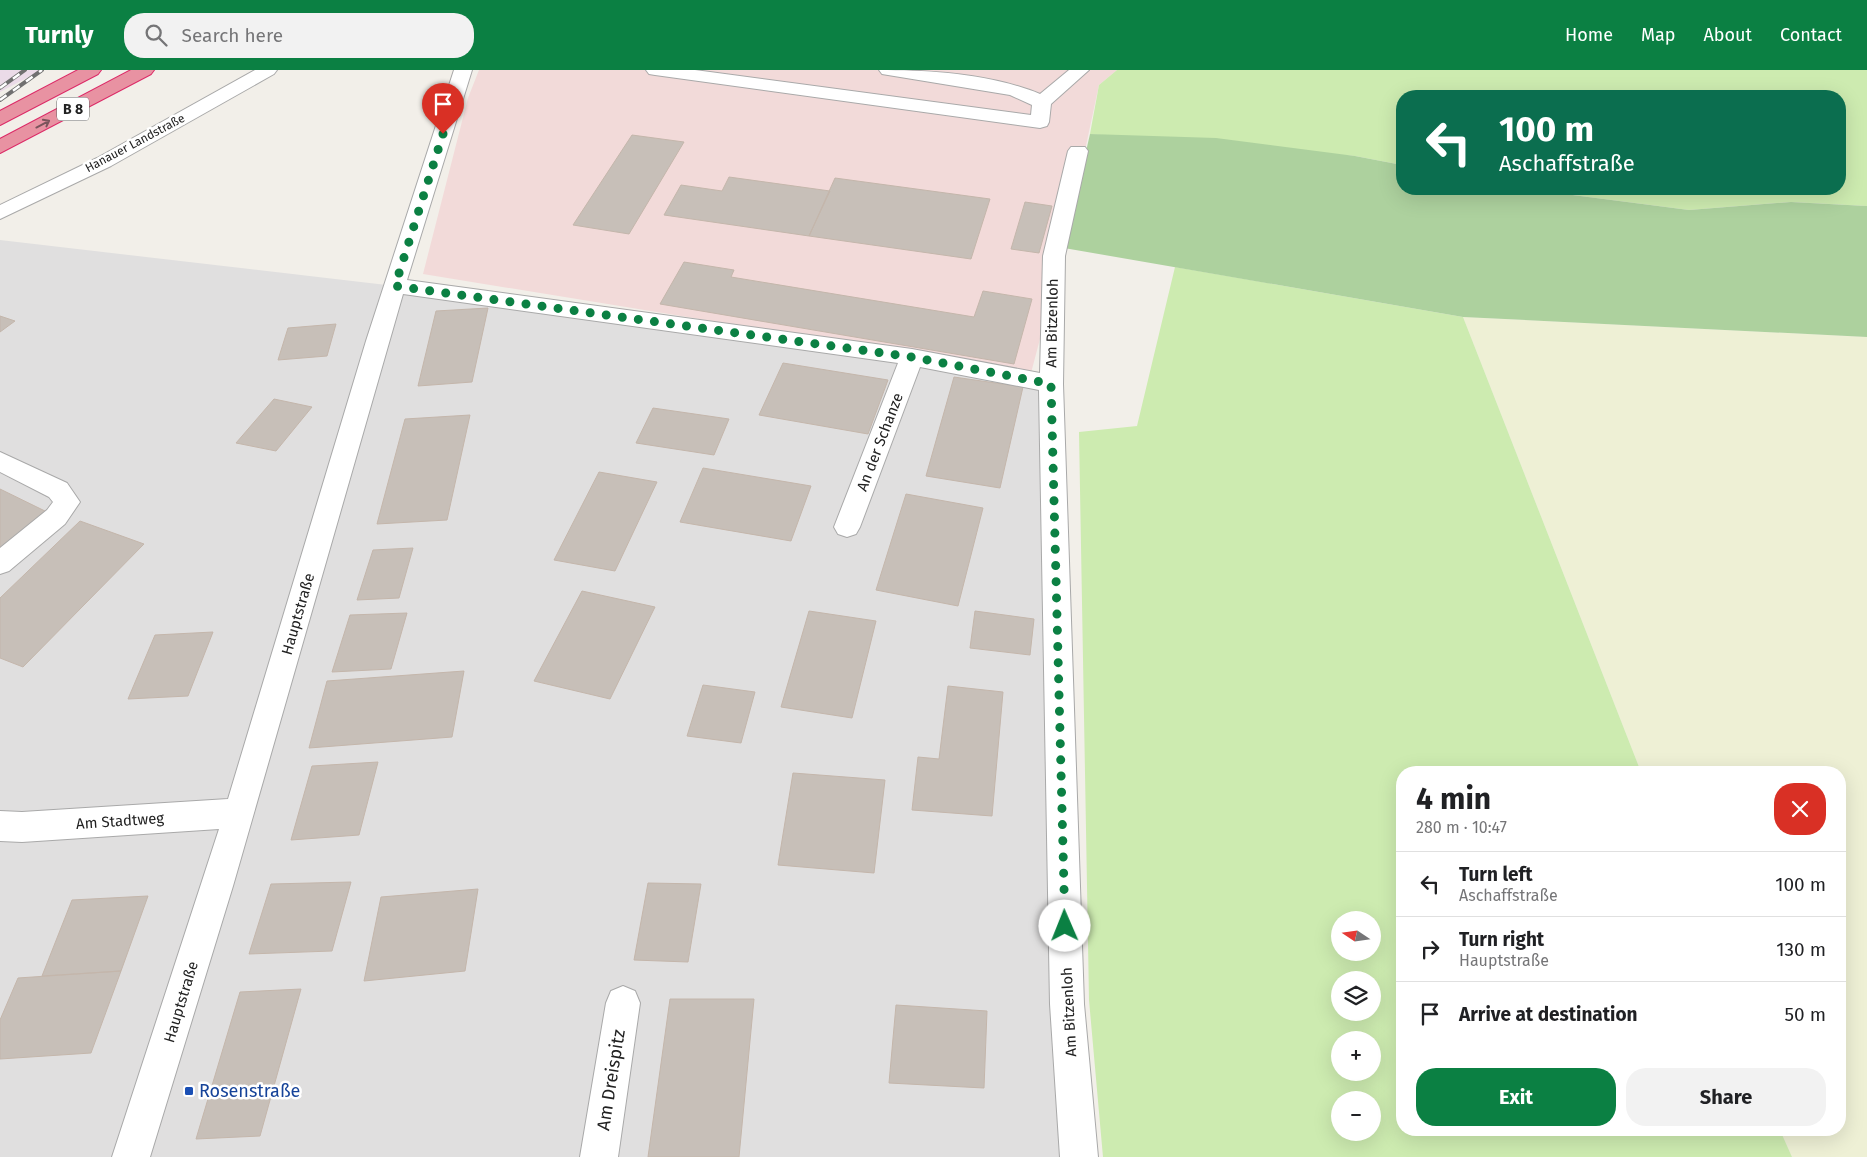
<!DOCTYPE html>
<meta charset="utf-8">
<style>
body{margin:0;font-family:"Fira Sans",sans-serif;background:#f2f2f2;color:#202124;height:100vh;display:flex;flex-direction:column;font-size:19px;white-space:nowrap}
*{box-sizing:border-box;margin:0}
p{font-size:16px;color:#757577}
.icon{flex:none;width:28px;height:28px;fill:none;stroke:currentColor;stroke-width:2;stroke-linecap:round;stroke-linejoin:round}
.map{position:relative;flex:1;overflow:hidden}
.sheet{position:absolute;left:1396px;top:696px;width:450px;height:370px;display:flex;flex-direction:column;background:#fff;border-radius:20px;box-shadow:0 5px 20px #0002}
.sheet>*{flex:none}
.hud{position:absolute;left:1396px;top:20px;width:450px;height:105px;border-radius:20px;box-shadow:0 5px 20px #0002;background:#0b6e4f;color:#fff;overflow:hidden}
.needle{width:32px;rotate:283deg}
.fabs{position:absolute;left:1331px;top:841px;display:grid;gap:10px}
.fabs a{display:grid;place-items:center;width:50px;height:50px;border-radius:50%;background:#fff;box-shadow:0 5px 20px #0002;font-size:25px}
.pin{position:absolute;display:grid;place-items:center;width:42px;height:42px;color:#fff;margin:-51px -21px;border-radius:50% 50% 50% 0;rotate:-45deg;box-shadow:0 0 5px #0007}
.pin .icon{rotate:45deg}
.me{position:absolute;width:55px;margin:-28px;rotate:359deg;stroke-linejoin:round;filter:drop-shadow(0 0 4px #0008)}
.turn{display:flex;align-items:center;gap:18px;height:105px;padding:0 20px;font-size:22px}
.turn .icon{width:65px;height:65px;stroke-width:2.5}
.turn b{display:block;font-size:35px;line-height:42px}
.round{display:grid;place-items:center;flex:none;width:52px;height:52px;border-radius:20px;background:#f2f2f2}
.summary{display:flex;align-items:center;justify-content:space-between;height:85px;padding:0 20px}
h1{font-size:30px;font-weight:700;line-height:38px}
.primary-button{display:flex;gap:10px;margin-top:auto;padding:10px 20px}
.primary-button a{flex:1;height:58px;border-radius:20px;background:#0b8043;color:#fff;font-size:20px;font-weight:700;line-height:58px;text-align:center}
.primary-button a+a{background:#f2f2f2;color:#202124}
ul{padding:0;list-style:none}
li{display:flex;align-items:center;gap:15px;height:65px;padding:0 20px;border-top:1px solid #e0e0e0}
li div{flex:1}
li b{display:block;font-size:19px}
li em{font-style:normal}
header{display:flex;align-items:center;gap:30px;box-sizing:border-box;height:70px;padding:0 25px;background:#0b8043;color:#fff}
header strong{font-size:24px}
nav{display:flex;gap:28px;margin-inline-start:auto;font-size:18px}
.search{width:350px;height:45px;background:#f2f2f2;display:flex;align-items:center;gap:12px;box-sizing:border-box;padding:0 18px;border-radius:20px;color:#757577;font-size:19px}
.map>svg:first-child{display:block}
.residential{fill:#e0dfdf}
.commercial{fill:#f2dad9}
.industrial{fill:#ebdbe8}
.farmland{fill:#eef0d5}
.grass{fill:#cdebb0;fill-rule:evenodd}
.forest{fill:#add19e}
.building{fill:#c7bfb8;stroke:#c4b6ab}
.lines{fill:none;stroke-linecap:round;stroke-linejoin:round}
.minor-casing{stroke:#a9a9a9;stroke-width:2}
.highway-casing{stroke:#dc2a67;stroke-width:2}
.minor{fill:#fff;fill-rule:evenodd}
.highway{fill:#e892a2;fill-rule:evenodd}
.rail-casing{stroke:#707070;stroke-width:4}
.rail{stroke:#fff;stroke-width:2.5;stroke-dasharray:8;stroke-linecap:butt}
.oneway{stroke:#7b545c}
.route{stroke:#0b8043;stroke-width:9;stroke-dasharray:0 16.2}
.transit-dot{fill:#1a4fb4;stroke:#fff;stroke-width:2}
.labels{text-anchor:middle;stroke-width:5;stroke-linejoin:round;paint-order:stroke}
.far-street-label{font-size:12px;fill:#222;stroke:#fff}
.shield{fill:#fff;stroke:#646464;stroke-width:1}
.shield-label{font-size:14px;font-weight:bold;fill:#222}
.street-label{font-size:15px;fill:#222;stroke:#fff}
.near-street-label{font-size:18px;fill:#222;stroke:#fff}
.near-transit-label{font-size:18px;fill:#164399;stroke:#fff;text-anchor:start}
</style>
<header>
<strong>Turnly</strong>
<div class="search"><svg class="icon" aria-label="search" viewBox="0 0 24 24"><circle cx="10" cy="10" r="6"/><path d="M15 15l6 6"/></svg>Search here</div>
<nav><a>Home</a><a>Map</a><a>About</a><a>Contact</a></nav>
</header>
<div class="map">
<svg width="1867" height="1087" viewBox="0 0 1867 1087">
<rect width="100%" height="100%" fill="#f2efe9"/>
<!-- residential -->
<path class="residential" d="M0,170L395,216L1051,314L1079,1087H0Z"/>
<!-- commercial -->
<path class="commercial" d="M479,0H1117L1099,15L1064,178L1031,303L423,204L468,28Z"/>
<!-- industrial -->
<path class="industrial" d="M0,0H42L0,22Z"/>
<!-- farmland -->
<path class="farmland" d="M1463,247L1867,267V1087H1792L1780,1060H1840V702H1641Z"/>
<!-- grass -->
<path class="grass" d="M1117,0H1867V136L1791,132L1689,140L1526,119H1840V26H1402V95L1355,86L1090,64L1099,15Z
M1175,197L1463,247L1641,702H1402V1060H1780L1792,1087H1103L1089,930L1079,362L1137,356ZM1340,850H1372V882H1340ZM1340,910H1372V942H1340ZM1340,970H1372V1002H1340ZM1340,1030H1372V1062H1340Z"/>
<!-- forest -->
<path class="forest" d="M1090,64L1216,68L1355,86L1402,95V119H1526L1689,140L1791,132L1867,136V267L1463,247L1064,178Z"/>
<!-- building -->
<path class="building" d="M632,65L684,72L629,164L573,155Z
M729,107L830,121L809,166L664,145L681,115L722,121Z
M835,108L990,129L971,189L809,166Z
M1025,132L1052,136L1039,183L1011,179Z
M684,192L734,200L731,207L974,247L983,221L1032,229L1014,294L660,234Z
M488,238L472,312L418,316L436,241Z
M0,246L15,251L0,262Z
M336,254L327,286L278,290L288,258Z
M783,293L888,310L868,364L759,345Z
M954,307L1023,317L1000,418L926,406Z
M274,329L312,337L276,381L236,373Z
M653,338L729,349L714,385L636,373Z
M470,345L447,450L377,454L405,349Z
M703,398L811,416L791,471L680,452Z
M599,402L657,412L615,501L554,490Z
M0,419L47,442L0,481Z
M906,424L983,438L958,536L876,520Z
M80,451L144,474L23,597L0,588V528Z
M413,478L399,528L357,530L373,480Z
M582,521L655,537L610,629L534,611Z
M809,541L876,551L852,648L781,637Z
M975,541L1034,549L1030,585L970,578Z
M407,543L391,599L332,602L350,545Z
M213,562L188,626L128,629L155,565Z
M464,601L452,667L309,678L327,611Z
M703,615L755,622L741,673L687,666Z
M948,616L1003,622L992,746L912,740L918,687L939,689Z
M378,692L359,765L291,770L312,696Z
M793,703L885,710L874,803L778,795Z
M351,812L332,881L249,884L271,814Z
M648,813L701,814L688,892L634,890Z
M478,819L465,901L364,911L381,827Z
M148,826L121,901L42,906L72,830Z
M121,901L91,983L0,989V950L18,908Z
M301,919L260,1066L196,1069L240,922Z
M670,929H754L739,1087H648Z
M896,935L987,941L984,1018L889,1013Z"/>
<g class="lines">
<!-- minor casing -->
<g class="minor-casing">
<path id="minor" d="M255,0H277L274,4L111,96L0,149V135L97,88Z
M454,0H472L407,210L912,279L1040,303L1043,186L1068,81L1071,77H1085L1088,81L1065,186L1063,314L1084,934L1098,1087H1060L1050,934L1039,320L920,297L860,457L856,464L847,467L838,464L834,457L898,293L403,224L233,816L150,1087H112L219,759L22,772L0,771V741L22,742L228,729L366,271Z
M646,0H695L1031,45L1032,35L1010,25L888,5L882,4L879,0C930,0 992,4 1040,24L1069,0H1089L1051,34L1049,52L1047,56L1040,58L655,5L649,4Z
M0,382L67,413L80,432L65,454L9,501L0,504V478L47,440L53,432L49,427L0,402Z
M623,916L635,921L640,933L618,1087H580L606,933L611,921Z"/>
</g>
<!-- highway casing -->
<g class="highway-casing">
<path id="highway" d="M78,0H101L98,4L0,55V41Z
M131,0H154L151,4L0,83V69Z"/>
</g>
<!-- minor -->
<use href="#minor" class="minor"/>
<!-- highway -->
<use href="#highway" class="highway"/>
<!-- rail casing -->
<g class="rail-casing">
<path id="rail" d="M0,18L25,0
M0,30L42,0"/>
</g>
<!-- rail -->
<use href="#rail" class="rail"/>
</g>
<!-- one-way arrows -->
<defs><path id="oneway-shaft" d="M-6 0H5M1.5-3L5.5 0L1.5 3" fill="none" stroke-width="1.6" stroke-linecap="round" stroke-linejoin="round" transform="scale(1.25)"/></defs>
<use class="oneway" href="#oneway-shaft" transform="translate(43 54) rotate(-28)"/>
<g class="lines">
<!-- route -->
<path class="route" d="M443,64L395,216L912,287L1051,314L1065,856"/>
</g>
<!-- markers -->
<rect class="transit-dot" x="184" y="1016" width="10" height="10" rx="2.5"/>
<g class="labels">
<!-- far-street labels -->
<g class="far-street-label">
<text transform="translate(135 73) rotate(-28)" y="4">Hanauer Landstraße</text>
</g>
<!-- shield labels -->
<rect class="shield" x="57" y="27.5" width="32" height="23" rx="4"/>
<g class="shield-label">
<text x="73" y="44">B 8</text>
</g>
<!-- street labels -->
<g class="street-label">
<text transform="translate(1052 253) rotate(-89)" y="5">Am Bitzenloh</text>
<text transform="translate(880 372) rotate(-69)" y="5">An der Schanze</text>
<text transform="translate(298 544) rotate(-74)" y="5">Hauptstraße</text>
<text transform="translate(120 751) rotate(-4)" y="5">Am Stadtweg</text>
<text transform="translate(181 932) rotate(-73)" y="5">Hauptstraße</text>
<text transform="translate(1069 942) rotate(-93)" y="5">Am Bitzenloh</text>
</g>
<!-- near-street labels -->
<g class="near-street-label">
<text transform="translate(611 1010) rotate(-81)" y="6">Am Dreispitz</text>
</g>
<!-- near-transit labels -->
<g class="near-transit-label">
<text x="199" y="1027">Rosenstraße</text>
</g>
</g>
</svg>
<div class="fabs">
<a><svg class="needle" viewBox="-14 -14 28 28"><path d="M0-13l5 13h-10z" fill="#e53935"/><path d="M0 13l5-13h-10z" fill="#757577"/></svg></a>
<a><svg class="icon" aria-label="layers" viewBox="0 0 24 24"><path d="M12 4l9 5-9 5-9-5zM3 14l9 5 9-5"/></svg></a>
<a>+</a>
<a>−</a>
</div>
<div class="pin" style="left:443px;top:64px;background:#d93025"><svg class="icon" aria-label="arrive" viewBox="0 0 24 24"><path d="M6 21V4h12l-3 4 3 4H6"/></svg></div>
<svg class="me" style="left:1065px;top:856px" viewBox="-20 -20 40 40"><circle r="19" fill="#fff"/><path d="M0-13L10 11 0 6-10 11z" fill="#0b8043"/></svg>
<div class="hud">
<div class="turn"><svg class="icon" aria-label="left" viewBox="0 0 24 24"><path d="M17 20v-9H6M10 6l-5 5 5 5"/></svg><div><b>100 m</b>Aschaffstraße</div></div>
</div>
<section class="sheet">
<div class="summary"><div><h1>4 min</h1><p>280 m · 10:47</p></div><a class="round" style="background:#d93025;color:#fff"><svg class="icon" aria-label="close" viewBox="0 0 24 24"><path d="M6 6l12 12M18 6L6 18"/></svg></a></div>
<ul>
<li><svg class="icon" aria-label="left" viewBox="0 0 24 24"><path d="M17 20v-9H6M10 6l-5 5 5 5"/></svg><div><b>Turn left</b><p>Aschaffstraße</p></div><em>100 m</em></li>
<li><svg class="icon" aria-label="right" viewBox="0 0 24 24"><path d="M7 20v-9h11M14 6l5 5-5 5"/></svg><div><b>Turn right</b><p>Hauptstraße</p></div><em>130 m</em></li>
<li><svg class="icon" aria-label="arrive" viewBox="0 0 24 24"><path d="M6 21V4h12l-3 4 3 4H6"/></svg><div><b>Arrive at destination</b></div><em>50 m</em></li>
</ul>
<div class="primary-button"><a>Exit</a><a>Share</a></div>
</section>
</div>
